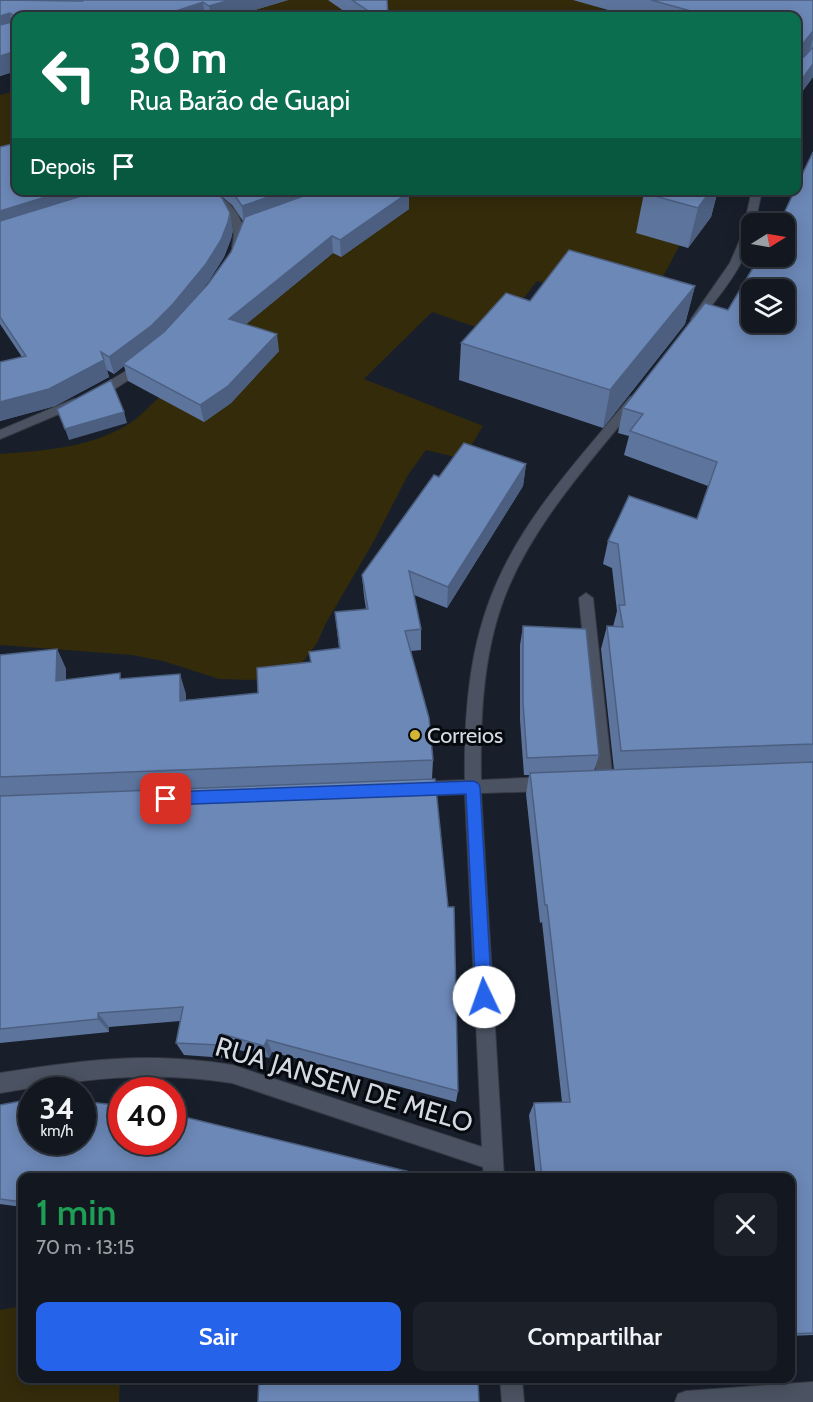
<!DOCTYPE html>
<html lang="pt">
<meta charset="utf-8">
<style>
body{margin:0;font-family:Cabin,sans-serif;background:#1b2029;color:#f1f3f6;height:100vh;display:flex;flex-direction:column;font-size:22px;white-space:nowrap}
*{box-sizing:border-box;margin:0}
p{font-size:20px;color:#9c9fa5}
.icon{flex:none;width:33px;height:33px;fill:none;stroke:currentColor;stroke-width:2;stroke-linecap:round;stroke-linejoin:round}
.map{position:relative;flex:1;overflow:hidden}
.side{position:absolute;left:18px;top:1173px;width:777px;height:210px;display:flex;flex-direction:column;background:#121720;border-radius:12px;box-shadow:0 3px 15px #0003,0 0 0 2px #31363e}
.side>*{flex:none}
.top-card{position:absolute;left:12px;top:12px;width:789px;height:183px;border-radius:12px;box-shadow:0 3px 15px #0003,0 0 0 2px #31363e;background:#0b6e4f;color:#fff;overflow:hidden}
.needle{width:39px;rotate:79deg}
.controls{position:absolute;left:741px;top:213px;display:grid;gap:12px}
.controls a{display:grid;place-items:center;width:54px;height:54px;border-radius:12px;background:#121720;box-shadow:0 3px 15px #0003,0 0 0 2px #31363e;font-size:30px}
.speed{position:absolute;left:18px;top:1077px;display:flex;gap:12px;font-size:30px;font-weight:700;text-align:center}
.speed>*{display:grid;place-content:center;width:78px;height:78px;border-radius:50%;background:#121720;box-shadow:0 3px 15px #0003,0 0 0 2px #31363e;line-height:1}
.speed small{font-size:15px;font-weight:400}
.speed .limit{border:9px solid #d22;background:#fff;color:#111}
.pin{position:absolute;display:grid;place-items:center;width:51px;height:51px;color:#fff;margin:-26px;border-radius:12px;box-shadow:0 3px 9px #0006}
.me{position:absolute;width:66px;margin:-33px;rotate:357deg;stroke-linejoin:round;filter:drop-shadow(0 0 4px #0008)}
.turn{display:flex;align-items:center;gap:21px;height:126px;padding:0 18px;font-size:27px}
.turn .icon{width:78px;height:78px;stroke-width:2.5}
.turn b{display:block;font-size:42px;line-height:51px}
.then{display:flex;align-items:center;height:57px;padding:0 18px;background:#0003;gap:12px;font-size:22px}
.round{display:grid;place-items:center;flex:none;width:63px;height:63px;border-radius:12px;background:#1b2029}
.headline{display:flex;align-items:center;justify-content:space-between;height:102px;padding:0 18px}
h1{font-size:36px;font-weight:600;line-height:45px;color:#1e9e55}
.primary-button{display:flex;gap:12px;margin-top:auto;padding:12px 18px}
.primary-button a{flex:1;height:69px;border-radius:12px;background:#2563eb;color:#fff;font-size:24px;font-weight:600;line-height:69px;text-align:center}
.primary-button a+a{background:#1b2029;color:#f1f3f6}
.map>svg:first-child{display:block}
.green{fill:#332b0a}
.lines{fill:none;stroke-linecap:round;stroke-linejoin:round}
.minor-casing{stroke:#363a45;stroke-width:2}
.minor{fill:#4b5362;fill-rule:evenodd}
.wall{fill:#5d759d;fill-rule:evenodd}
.shaded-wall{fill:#4c5f80}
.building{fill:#6c88b7;stroke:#4c5f80;stroke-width:1.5;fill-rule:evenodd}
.route{fill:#2563eb;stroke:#184099;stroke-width:1.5}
.poi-dot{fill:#d2b635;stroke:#06090e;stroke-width:2}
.labels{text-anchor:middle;stroke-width:6;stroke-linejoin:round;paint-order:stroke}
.poi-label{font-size:22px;fill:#d4d9e2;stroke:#06090e;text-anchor:start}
.near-street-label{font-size:27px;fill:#d4d9e2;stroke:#06090e}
</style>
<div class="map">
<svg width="813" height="1402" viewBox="0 0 813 1402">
<rect width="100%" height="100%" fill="#181f2b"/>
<!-- green -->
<path class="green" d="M257,0H579L621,16H250Z
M16,91V149L0,152V95Z
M401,191H709L646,308L537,281L496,334L432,312L364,379L483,426L463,459L426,450L408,475L375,539L326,623L317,643L302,663L269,677L252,680L219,679L163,661L132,655L0,645V454C48,450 95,448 136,419L268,296Z
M22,1306V1378L120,1379L119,1402H0V1310Z"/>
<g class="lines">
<!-- minor casing -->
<g class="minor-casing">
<path id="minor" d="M198,190C225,190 253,222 241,249L232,247C240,214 218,208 198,190Z
M752,190H762L755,224H752C752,260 720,293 700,321H692L691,319L730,263L742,235Z
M142,361L146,362V368C133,376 107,398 92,396L90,393Z
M634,396L638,397V403C591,461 539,517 509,586C483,646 480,715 481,780L546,777L552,779L554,784L552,789L546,791L481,793L504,1178H484L483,1167L232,1083C149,1070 82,1079 0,1093V1073C82,1060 149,1051 232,1065L482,1147L465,794L417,796L411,794L409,789L411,784L417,782L465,780C464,715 469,647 495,587C525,515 581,457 630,397Z
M74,399L80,403L78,406L0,439V430Z
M586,593L593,598L613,782L611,787L605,789L599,787L597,782L579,598Z
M500,1378H522L524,1402H502Z
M813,1382V1402H675L678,1394L686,1391Z"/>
</g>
<!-- minor -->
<use href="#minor" class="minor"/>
</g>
<!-- wall -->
<path class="wall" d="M0,0H288L235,16H16V71L0,76Z
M328,0H387L388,16H351Z
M573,0H813V77L796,100V16H629Z
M0,147L16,190H407L409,209L341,257L333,253L246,324L279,351L231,403L204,422L128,381L124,366L114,374L107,370L109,377L55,406L0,421V362L22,357L0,324ZM216,193L220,195L232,205L243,221L231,252L208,284L196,297L209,281L224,257L231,239L233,230Z
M813,152V1335L790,1336V1178H536L529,1115L534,1103L562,1102L542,922L540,923L526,794L529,775H524L520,720V645L523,626L599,755L594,771L614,770L601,649L607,626L613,627L617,611L612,568L603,564L608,541L697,519L708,486L624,455L629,436L618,433L623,408L784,256Z
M718,190L711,217L688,248L636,233L644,193Z
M695,286L685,324L603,428L459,380L461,343L530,301Z
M526,464L523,486L447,608L414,595L421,629V650L411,651L433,760L432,779L458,1091L456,1102L272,1052L269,1058L228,1047L226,1058L184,1055L176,1043L180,1021L109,1027V1032L0,1043V655L57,649L66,669V679H123L186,694V700L258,693L311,662L339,648L335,612L366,609L364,596L362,575L439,477Z
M0,1105L22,1178V1207L0,1204Z"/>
<!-- shaded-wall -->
<path class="shaded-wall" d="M230,0H288L235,16H211L209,6Z
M203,2L205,16H161Z
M10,13L15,31L0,35V16Z
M813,31V39L810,49L796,66L801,46Z
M16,51V71L0,76V56Z
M813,64V77L796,100V92L800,82Z
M68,190H129L0,229V211Z
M289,190H340L244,223L242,206Z
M711,190H718L711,217L688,248L698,208Z
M409,192V209L341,257L340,240Z
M230,213L233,230L231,239L224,257L209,281L177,321L123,364L124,366L114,374L109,357Z
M332,236L333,253L232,336L229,319Z
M695,286L685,324L603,428L610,390Z
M277,334L279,351L231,403L204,422L200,405Z
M104,360L109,377L55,406L0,421V402Z
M124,412L127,423L69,440L65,429Z
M526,464L523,486L447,608L448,587Z
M57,649L66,669V701L56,681Z
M180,674L186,694V720L180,701Z
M98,1013L109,1027V1032L98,1019Z
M222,1034L228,1047L226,1058L220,1045Z
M267,1040L272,1052L269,1058L264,1046Z"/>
<!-- building -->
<path class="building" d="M0,0L82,1L84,0H230L209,6L203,2L161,16H16V51L0,56V25L12,22L13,15L10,13L0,16Z
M352,0H387L388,16H376Z
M651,0H813V31L801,46V57H804L813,47V64L800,82L796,81V16H709Z
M16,143V190H68L0,211V147Z
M813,152V744L621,751L607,626L623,627L619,605H625L618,544L608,541L629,496L697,519L717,462L630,431L643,414L623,408L705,303L728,310L760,256H784V224H779L795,190H796V187ZM752,290H784V322H752Z
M101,190H213L222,198L230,213L228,222L221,240L206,264L173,304L151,326L109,357L101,352L104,360L49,389L0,402V362L26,356L0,317V221Z
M231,190H289L242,206Z
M320,190H407L409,192L340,240L332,236L229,319L277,334L228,386L200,405L123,364L164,332L208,284L231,252L245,217Z
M646,190H711L698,208L644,193Z
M569,250L695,286L610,390L461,343L506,293L530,301Z
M111,380L124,412L65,429L57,409Z
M464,443L526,464L448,587L409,571L421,629L405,631L429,718L433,760L0,777V655L57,649L56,681L120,673V679L180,674V701L258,693L257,668L311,662L309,652L340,648L335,612L368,609L362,575L434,475L439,477Z
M523,626L586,629L599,755L527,758L523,702Z
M813,762V1333L790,1334V1178H542L534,1103L570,1102L547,905H545L530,773Z
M435,779L448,907H454L458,1091L267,1040L264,1046L222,1034L220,1045L176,1043L183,1007L98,1013V1019L0,1029V796Z
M32,1099V1142H82V1101L122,1106V1142H172V1114L422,1175L423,1178H22V1202L0,1199V1105Z
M259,1378H418V1383L478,1382L479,1402H258Z"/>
<!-- route -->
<path class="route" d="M473,781L478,783L480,787L492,997L490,1003L484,1005L478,1003L476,997L466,794L166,805L160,803L158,799L160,794L166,792Z"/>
<!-- markers -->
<circle class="poi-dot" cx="415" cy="735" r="6"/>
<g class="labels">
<!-- poi labels -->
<g class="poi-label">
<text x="427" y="743">Correios</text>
</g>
<!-- near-street labels -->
<g class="near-street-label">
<text transform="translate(344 1085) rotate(17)" y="9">RUA JANSEN DE MELO</text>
</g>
</g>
</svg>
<div class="controls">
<a><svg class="needle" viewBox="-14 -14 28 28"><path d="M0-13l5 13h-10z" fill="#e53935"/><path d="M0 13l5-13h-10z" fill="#9c9fa5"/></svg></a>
<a><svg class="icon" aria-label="layers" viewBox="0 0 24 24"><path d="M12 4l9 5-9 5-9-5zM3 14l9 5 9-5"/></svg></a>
</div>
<div class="speed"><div>34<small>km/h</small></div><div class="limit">40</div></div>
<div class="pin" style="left:166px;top:799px;background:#d93025"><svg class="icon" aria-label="arrive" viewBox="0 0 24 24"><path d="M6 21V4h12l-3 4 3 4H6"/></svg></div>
<svg class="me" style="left:484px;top:997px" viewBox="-20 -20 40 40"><circle r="19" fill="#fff"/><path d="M0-13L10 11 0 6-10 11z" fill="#2563eb"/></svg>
<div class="top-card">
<div class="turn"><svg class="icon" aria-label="left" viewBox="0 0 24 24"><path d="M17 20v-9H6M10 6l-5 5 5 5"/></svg><div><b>30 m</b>Rua Barão de Guapi</div></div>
<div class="then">Depois<svg class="icon" aria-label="arrive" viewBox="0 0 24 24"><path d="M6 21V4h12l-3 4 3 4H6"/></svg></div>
</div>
<section class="side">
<div class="headline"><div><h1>1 min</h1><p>70 m · 13:15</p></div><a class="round"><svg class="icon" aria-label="close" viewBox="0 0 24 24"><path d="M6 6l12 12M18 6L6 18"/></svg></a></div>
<div class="primary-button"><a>Sair</a><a>Compartilhar</a></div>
</section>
</div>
